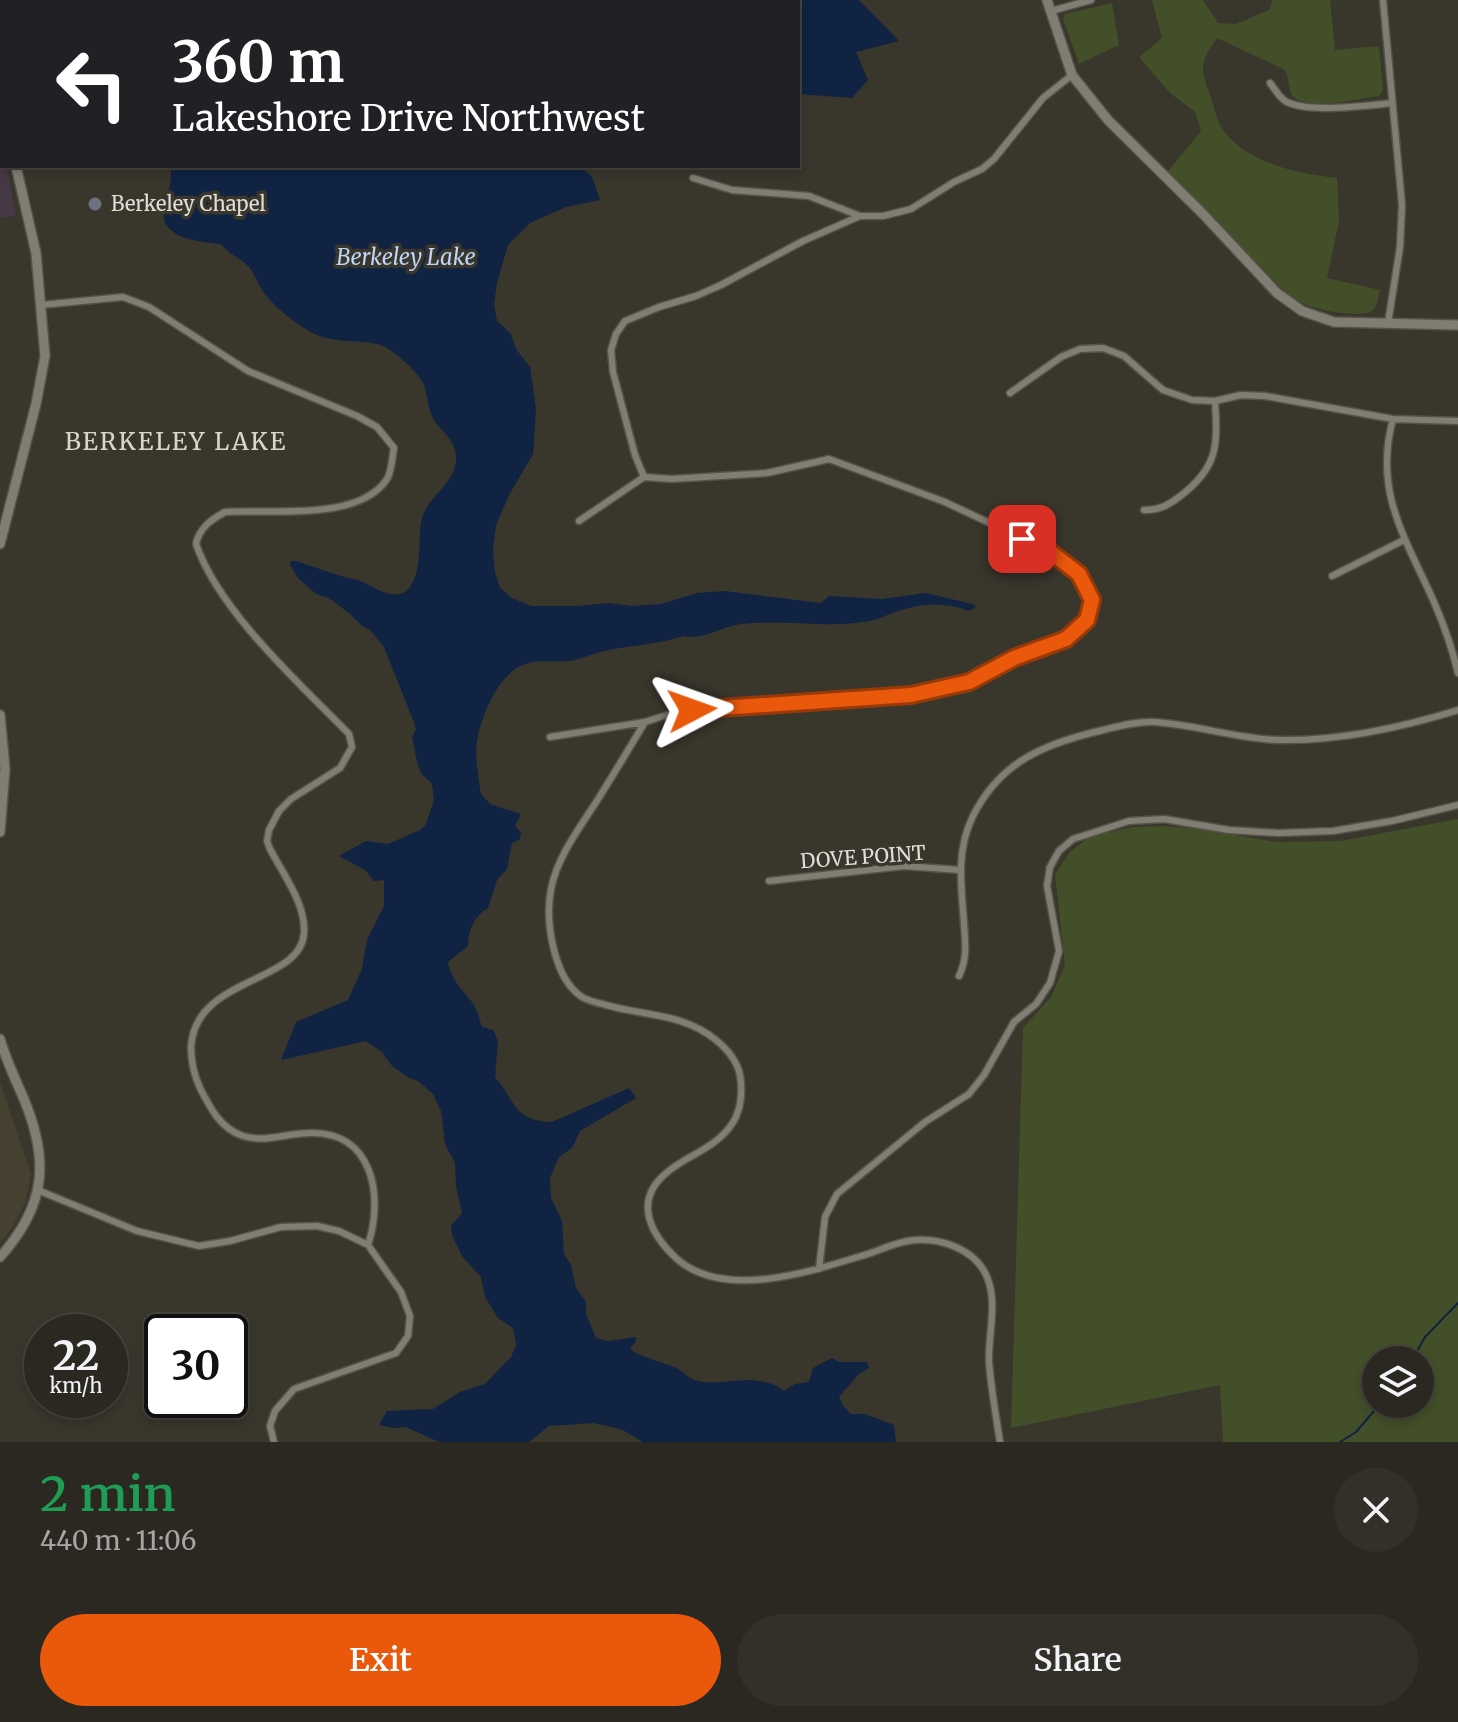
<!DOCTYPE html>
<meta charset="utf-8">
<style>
body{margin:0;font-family:Merriweather,serif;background:#33302a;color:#f1f3f6;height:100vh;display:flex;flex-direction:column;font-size:30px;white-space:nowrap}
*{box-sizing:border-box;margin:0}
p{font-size:26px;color:#a6a6a5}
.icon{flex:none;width:44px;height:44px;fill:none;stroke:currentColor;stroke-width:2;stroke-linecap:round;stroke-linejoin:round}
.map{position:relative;height:1442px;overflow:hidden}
.sheet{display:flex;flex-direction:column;background:#2b2821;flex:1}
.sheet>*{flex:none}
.banner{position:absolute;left:0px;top:0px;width:800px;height:168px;box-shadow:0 4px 12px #0003,0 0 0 2px #47443f;background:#202124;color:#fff;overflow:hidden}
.buttons{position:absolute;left:1362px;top:1346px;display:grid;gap:16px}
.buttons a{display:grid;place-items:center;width:72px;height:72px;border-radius:50%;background:#2b2821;box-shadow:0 4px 12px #0003,0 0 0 2px #47443f;font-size:40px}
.speed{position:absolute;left:24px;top:1314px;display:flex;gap:16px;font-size:40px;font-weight:700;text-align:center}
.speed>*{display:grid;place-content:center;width:104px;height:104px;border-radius:50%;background:#2b2821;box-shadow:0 4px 12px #0003,0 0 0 2px #47443f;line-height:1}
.speed small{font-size:20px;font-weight:400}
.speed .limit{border:4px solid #111;border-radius:12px;background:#fff;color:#111}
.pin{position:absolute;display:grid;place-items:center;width:68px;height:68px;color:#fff;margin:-34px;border-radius:16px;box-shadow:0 4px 12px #0006}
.me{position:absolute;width:88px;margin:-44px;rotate:86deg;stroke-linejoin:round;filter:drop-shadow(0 0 6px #0008)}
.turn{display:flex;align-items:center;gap:28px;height:168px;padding:0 40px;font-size:36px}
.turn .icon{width:104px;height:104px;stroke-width:2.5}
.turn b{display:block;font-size:56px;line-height:68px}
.round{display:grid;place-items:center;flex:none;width:84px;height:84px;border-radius:42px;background:#33302a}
.headline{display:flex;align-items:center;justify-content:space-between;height:136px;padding:0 40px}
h1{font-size:48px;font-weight:600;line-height:60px;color:#1e9e55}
.cta{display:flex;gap:16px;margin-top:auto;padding:16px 40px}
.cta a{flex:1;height:92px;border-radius:48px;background:#ea580c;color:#fff;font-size:32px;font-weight:600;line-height:92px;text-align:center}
.cta a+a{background:#33302a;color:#f1f3f6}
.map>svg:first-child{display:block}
.commercial{fill:#473845}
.built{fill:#454030}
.green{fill:#424f29;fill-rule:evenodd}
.water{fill:#102342}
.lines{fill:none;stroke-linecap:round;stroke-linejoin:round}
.stream{stroke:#102342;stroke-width:2}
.street-casing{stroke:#56534c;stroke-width:9}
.secondary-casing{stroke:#56534c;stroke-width:12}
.street{stroke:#807d72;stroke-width:6}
.secondary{stroke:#807d72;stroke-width:9}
.route-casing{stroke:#983908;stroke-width:20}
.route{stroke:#ea580c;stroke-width:14}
.worship-dot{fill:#6b7280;stroke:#39362c;stroke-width:3}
.labels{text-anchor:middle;stroke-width:7;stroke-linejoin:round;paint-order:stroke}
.poi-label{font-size:20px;fill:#e0ded8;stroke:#39362c;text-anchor:start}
.street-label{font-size:20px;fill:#e0ded8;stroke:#39362c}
.water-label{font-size:22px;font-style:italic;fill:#bed5f9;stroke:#39362c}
.quarter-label{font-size:24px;letter-spacing:2px;fill:#dad6cb;stroke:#39362c}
</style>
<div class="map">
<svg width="1458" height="1442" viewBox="0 0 1458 1442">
<rect width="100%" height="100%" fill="#39362c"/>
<!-- commercial -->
<path class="commercial" d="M0,129L2,166H7L16,216L0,218Z"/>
<!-- built -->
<path class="built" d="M0,1082L31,1174L25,1203L12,1228L0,1243Z"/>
<!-- green -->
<path class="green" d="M1152,0H1203L1218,23L1236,24L1269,10L1273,0H1330L1335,50L1379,46L1383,90L1379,96C1358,99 1312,110 1295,98C1286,92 1292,77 1283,69L1217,38C1200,61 1200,69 1210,95C1214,106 1217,121 1223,130C1248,164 1298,173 1337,178L1339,221L1327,278L1380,290C1379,295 1377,305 1374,309C1366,320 1316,310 1304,304C1297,301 1289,294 1282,289L1168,171L1201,131L1195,112L1170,93L1139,57L1162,38Z
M1112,3L1119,45L1079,64L1063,19L1065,14Z
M1458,819V1442H1223L1220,1385L1011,1428L1023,1028L1051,997L1065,965L1055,874L1070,852L1090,836L1133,827L1164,826L1198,829L1276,842L1340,841ZM1376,1360H1420V1404H1376Z"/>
<!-- water -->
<path class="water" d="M195,0H859L899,41L856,52L868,80L852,98L798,94V2Z
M171,166H580L592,177L600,200L566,207L530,223L508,245L497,283L494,304L497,321L511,334L516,349L530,367L536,409L533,454L509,495L496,525L493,550L495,572L500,588L512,598L531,606H576L609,603L631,606L661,604L697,593L725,591L821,603L829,596L882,599L926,593L972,604L976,607L969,611C945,602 922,603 898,611C886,615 876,621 863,622C822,628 781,619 741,624C719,627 704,641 683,636C658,645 630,645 604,651C594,653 584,658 574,660C558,664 542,658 525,664C497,673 477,724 476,751C476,761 479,783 481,794L490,804L521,814L515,826L521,832L520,839L512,843L507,869L497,880L488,908C475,915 467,932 468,946L448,962C450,978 462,990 472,1002C477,1008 479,1019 482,1027L493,1030L498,1041L495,1077C515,1100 513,1121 552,1122L629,1088L636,1098L580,1131L572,1148L559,1157L550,1178L551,1198L562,1221L564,1254L571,1265L576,1288L586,1302V1314L596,1338L608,1341L636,1337V1341L630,1349C639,1357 664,1362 676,1368C684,1371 688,1379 698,1381C726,1387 755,1370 784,1391L795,1384L809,1382L813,1368L832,1358L839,1362H867L869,1368L859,1374L839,1397L844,1407L851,1414H865L894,1425L896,1442H643L621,1429L593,1423L549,1426L529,1442H439L406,1427L394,1428L379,1425L387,1411L433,1409L460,1392L485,1384L511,1357L516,1345L513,1328L498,1318L485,1297L481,1277L462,1256L452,1235L451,1226L462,1213L456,1186L455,1163L445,1144L441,1111L433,1094L418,1081L409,1078L392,1066L382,1052L366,1041L281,1060L296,1022L348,1000L362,969L367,940L384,906V880L374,881L365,870L339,856L366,841L388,844L420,830L426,824L434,800L432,784L421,773L417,762L412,737L416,729L413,720L384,647L371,631L361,625L350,614L329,598L316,594L298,578L290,565L291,561H296L347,578C361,578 373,589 386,593C425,605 418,543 421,523C424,498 455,485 456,460C457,440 442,433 433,418C426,405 429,390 420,378C412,367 391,347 377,344C355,339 332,344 311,332C296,324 275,307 264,293C258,285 255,275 249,267C241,258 228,254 221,244C200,242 158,238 164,209C168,194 172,182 171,166Z"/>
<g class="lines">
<!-- stream -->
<path class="stream" d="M1412,1360L1425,1337L1458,1303
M1340,1442L1356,1432L1380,1404"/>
<!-- street casing -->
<g class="street-casing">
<path id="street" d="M1383,0L1402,205L1400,247L1388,323
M1051,11L1091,0
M1270,83C1275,89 1280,99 1287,102C1310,113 1366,106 1392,103
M693,178L732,190L809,196L860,216
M41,305L123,297L149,307L248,371L357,416L377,427L394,448C392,457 392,471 387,479C359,522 270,509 225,512C212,519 199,528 196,544C219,611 299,683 349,734L352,747L340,768L291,799L279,811L269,830L267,841L270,849C283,874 306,904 304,933C301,984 195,976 191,1047C191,1060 194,1075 200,1088C210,1108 221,1129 243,1136C266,1143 287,1133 310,1133C373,1131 384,1196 368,1245
M1010,393L1061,357L1080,349L1103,348L1124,356L1163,390L1192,400L1215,401L1241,395L1265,396L1393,419L1458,421
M1393,419C1373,492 1406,539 1434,602C1444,625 1452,648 1458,673
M1144,510C1159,510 1167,506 1179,497C1218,468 1218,446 1215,401
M579,521L644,477
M1332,576L1404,540
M550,737L645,722
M769,881L904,866L960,870
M959,976C968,957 965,942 964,923C961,885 956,850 973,816C1000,762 1044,744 1099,731C1116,727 1135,721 1153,722C1195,724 1236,739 1279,740C1340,741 1400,728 1458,710
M40,1191L137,1231L199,1246L230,1241L281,1227L317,1226L339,1231L368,1245L401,1292L410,1316L408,1336L396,1353L294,1389L275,1411L270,1426L274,1442
M819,1269L825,1217L837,1194L925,1122L969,1094L984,1075L1014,1022L1036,1004L1050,983L1059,951L1047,886L1050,867L1059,851L1073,839L1129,821L1164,819L1229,830L1278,833L1333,831L1392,821L1458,805
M1000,1442C996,1416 991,1388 989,1362C988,1334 998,1303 987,1277C975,1248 937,1236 908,1241C893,1243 877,1252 861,1256C809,1272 724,1300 677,1259C652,1236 633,1203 664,1175C683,1157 712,1150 729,1128C741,1114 743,1093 740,1075C737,1061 727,1049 716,1040C683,1013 644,1016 606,1005C598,1003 589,1001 582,997C553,978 545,920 551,889C558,854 582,825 600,796C615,772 630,747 645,722L676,712L911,695L969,682L1014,658L1066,639L1087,620L1092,600L1079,574L1049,551L945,502L829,459L767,473L672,479L644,477L635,455L613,372L611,350L616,334L625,321L659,307L696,296L721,285L803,241L860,216H883L911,209L954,182L982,169L994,159L1043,98L1072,75"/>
</g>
<!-- secondary casing -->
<g class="secondary-casing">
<path id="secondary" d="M1047,0L1072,75L1108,120L1202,213L1277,293L1302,311L1334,322L1458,325
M18,2L19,0
M2,79V84
M0,544L36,404L45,356L36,253L16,166
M0,715L5,769L0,832
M0,1039C6,1060 15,1078 23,1097C50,1160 46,1206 0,1257"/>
</g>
<!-- street -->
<use href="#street" class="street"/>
<!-- secondary -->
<use href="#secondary" class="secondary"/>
</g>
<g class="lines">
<!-- route casing -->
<g class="route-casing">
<path id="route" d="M692,710L911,695L969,682L1014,658L1066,639L1087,620L1092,600L1079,574L1049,551L1022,539"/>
</g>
<!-- route -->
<use href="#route" class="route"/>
</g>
<!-- markers -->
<circle class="worship-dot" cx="95" cy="204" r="8"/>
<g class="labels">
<!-- poi labels -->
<g class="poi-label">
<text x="111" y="211">Berkeley Chapel</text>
</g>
<!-- street labels -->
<g class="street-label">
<text transform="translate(863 857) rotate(-4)" y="7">DOVE POINT</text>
</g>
<!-- water labels -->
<g class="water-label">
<text x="406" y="265">Berkeley Lake</text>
</g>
<!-- quarter labels -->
<g class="quarter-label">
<text x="176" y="450">BERKELEY LAKE</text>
</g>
</g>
</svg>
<div class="buttons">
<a><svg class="icon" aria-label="layers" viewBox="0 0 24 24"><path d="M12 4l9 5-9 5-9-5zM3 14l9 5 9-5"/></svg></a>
</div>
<div class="speed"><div>22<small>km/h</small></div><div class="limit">30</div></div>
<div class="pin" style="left:1022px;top:539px;background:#d93025"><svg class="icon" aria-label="arrive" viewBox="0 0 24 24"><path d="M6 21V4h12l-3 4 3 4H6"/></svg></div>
<svg class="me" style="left:692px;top:710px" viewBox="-20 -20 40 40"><path d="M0-17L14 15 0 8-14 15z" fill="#ea580c" stroke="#fff" stroke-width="4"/></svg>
<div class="banner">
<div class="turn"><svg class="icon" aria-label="left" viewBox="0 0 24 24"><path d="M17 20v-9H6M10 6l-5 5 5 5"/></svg><div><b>360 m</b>Lakeshore Drive Northwest</div></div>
</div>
</div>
<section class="sheet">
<div class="headline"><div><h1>2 min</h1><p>440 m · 11:06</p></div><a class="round"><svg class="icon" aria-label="close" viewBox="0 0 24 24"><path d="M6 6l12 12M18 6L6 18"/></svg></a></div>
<div class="cta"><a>Exit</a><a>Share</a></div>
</section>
